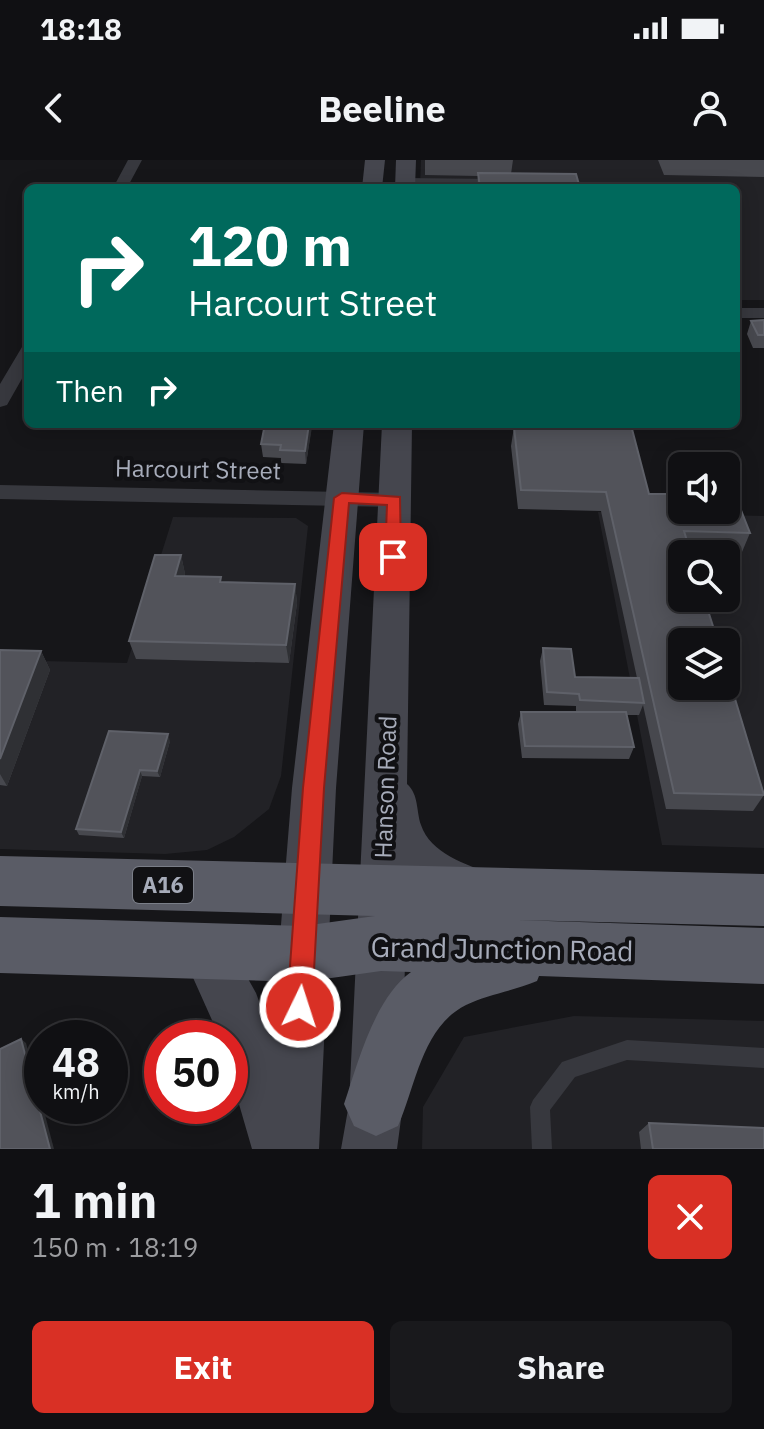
<!DOCTYPE html>
<meta charset="utf-8">
<style>
body{margin:0;font-family:"IBM Plex Sans",sans-serif;background:#19191c;color:#f1f3f6;height:100vh;display:flex;flex-direction:column;font-size:30px;white-space:nowrap}
*{box-sizing:border-box;margin:0}
p{font-size:26px;color:#9c9da0}
.icon{flex:none;width:44px;height:44px;fill:none;stroke:currentColor;stroke-width:2;stroke-linecap:round;stroke-linejoin:round}
.map{position:relative;height:989px;overflow:hidden}
.side{display:flex;flex-direction:column;background:#101013;flex:1}
.side>*{flex:none}
.top-card{position:absolute;left:24px;top:24px;width:716px;height:244px;border-radius:12px;box-shadow:0 4px 20px #0003,0 0 0 2px #303033;background:#00695c;color:#fff;overflow:hidden}
.fabs{position:absolute;left:668px;top:292px;display:grid;gap:16px}
.fabs a{display:grid;place-items:center;width:72px;height:72px;border-radius:12px;background:#101013;box-shadow:0 4px 20px #0003,0 0 0 2px #303033;font-size:40px}
.speed{position:absolute;left:24px;top:860px;display:flex;gap:16px;font-size:40px;font-weight:700;text-align:center}
.speed>*{display:grid;place-content:center;width:104px;height:104px;border-radius:50%;background:#101013;box-shadow:0 4px 20px #0003,0 0 0 2px #303033;line-height:1}
.speed small{font-size:20px;font-weight:400}
.speed .limit{border:12px solid #d22;background:#fff;color:#111}
.pin{position:absolute;display:grid;place-items:center;width:68px;height:68px;color:#fff;margin:-34px;border-radius:16px;box-shadow:0 4px 12px #0006}
.me{position:absolute;width:88px;margin:-44px;rotate:4deg;stroke-linejoin:round;filter:drop-shadow(0 0 6px #0008)}
.turn{display:flex;align-items:center;gap:28px;height:168px;padding:0 32px;font-size:36px}
.turn .icon{width:104px;height:104px;stroke-width:2.5}
.turn b{display:block;font-size:56px;line-height:68px}
.then{display:flex;align-items:center;height:76px;padding:0 32px;background:#0003;gap:16px;font-size:30px}
.round{display:grid;place-items:center;flex:none;width:84px;height:84px;border-radius:12px;background:#19191c}
.summary{display:flex;align-items:center;justify-content:space-between;height:136px;padding:0 32px}
h1{font-size:48px;font-weight:700;line-height:60px}
.primary-button{display:flex;gap:16px;margin-top:auto;padding:16px 32px}
.primary-button a{flex:1;height:92px;border-radius:12px;background:#d93025;color:#fff;font-size:32px;font-weight:700;line-height:92px;text-align:center}
.primary-button a+a{background:#19191c;color:#f1f3f6}
.status{display:flex;justify-content:space-between;align-items:center;height:56px;padding:0 40px;background:#101013;direction:ltr}
.status svg{height:22px;fill:currentColor}
header{display:flex;justify-content:space-between;align-items:center;height:104px;padding:0 32px;background:#101013;font-size:36px;font-weight:700}
.map>svg:first-child{display:block}
.built{fill:#222226;fill-rule:evenodd}
.lines{fill:none;stroke-linecap:round;stroke-linejoin:round}
.service{fill:#37383e;fill-rule:evenodd}
.minor{fill:#37383e;fill-rule:evenodd}
.secondary{fill:#45464e;fill-rule:evenodd}
.trunk{fill:#5a5c66;fill-rule:evenodd}
.wall{fill:#47484e}
.shaded-wall{fill:#2f3034}
.building{fill:#52535a;stroke:#5f6169;stroke-width:2}
.route{fill:#d93025;stroke:#8d1f18;stroke-width:2}
.labels{text-anchor:middle;stroke-width:8;stroke-linejoin:round;paint-order:stroke}
.shield{fill:#111114;stroke:#7a7e88;stroke-width:2}
.shield-label{font-size:22px;font-weight:bold;fill:#a7acba}
.street-label{font-size:24px;fill:#a7acba;stroke:#111114}
.near-street-label{font-size:28px;fill:#a7acba;stroke:#111114}
</style>
<div class="status"><b>18:18</b><svg viewBox="0 0 49 12"><path d="M0 12V9h3v3zM5 12V6h3v6zM10 12V3h3v9zM15 12V0h3v12zM26 1h20v11H26zM47 4h2v5h-2z"/></svg></div>
<header><svg class="icon" aria-label="back" viewBox="0 0 24 24"><path d="M15 5l-7 7 7 7"/></svg>Beeline<svg class="icon" aria-label="person" viewBox="0 0 24 24"><circle cx="12" cy="8" r="4"/><path d="M4 21q1-7 8-7t8 7"/></svg></header>
<div class="map">
<svg width="764" height="989" viewBox="0 0 764 989">
<rect width="100%" height="100%" fill="#161619"/>
<!-- built -->
<path class="built" d="M421,0H764V140H736V28H420Z
M598,352L764,356V688L662,685ZM682,394H726V438H682ZM682,482H726V526H682Z
M173,357L296,358L308,366L281,616L269,649L234,677L207,690L165,694L0,689V500L127,503Z
M574,856L764,861V989H422L423,947L464,877Z"/>
<g class="lines">
<!-- service -->
<path class="service" d="M405,18L496,19L500,21L496,23L402,22V18Z
M627,880L764,888V908L627,900L575,917L550,950L552,989H532L530,947L533,940L562,902Z"/>
<!-- minor -->
<path class="minor" d="M128,0H142L127,28H113Z
M736,148H764V158H736Z
M28,186V208L7,245L0,247V224L22,187Z
M0,325L395,333L406,340L395,347L0,339Z"/>
<!-- secondary -->
<path class="secondary" d="M365,0H385L382,28H362Z
M396,0H416L415,28H395Z
M334,264H364L336,628L319,989H252L230,913V878H220L182,793L190,776L207,769L224,776L256,833L272,877L292,628Z
M382,264H412L407,624C419,635 416,650 421,665C430,693 467,705 492,714L498,730L492,746L475,752L436,738L406,717L403,944L397,989H341L349,944Z"/>
<!-- trunk -->
<path class="trunk" d="M0,696L764,714V766L517,760L764,768V824L539,816L537,821C514,831 488,834 466,845C422,867 416,925 398,966L376,976L354,966L344,944C358,903 374,839 411,812L381,811L303,822L0,813V757L303,766L375,756L0,746Z"/>
</g>
<!-- wall -->
<path class="wall" d="M425,0H513L511,14L580,28H477L478,16L425,15Z
M658,0H764V17L664,15Z
M764,160V188H753L747,174L751,161Z
M265,264H312L306,304L281,303V298L263,297L261,284Z
M525,264H633L634,268L632,272L649,334L750,373L742,392L690,391L764,633V635L753,651L666,649L643,545L639,555H627L634,587L629,599L522,598L518,564L521,552H576V546L544,545L540,501L543,488L575,517L637,518L601,351L518,349L511,286L514,267H525Z
M181,395L185,414V417L222,423L295,424L297,443L289,503L136,499L129,481Z
M0,490L41,491L50,510L7,626L0,625Z
M170,581L160,617L142,616L124,678L79,675L76,669Z
M649,963L764,989H641L639,972Z"/>
<!-- shaded-wall -->
<path class="shaded-wall" d="M309,264H312V267L306,304L305,291Z
M181,395L185,414L180,435L175,416Z
M295,424L297,443L289,503L286,485Z
M41,491L50,510L7,626L0,614V599Z
M168,574L170,581L160,617L157,611Z
M140,610L142,616L124,678L121,672Z
M21,879L26,883L54,989H50Z"/>
<!-- building -->
<path class="building" d="M478,13L576,14L580,28H480Z
M764,160V175H758L751,161Z
M265,264H309L305,291L280,290L281,285L261,284Z
M528,264H633L634,268L528,265Z
M514,267L632,269L649,334H682V350H726V335H735L750,373L684,371L691,394H682V438H704L718,482H682V526H726V509L764,635L674,633L606,332L521,330Z
M155,395H181L175,416L221,417L220,422L295,424L286,485L129,481Z
M543,488L571,489L575,517L639,518L644,543L580,540L579,534L547,532Z
M0,490L41,491L0,599Z
M521,552H626L634,587L525,586Z
M109,571L168,574L157,611L140,610L121,672L76,669Z
M21,879L50,989H0V889Z
M649,963L764,968V989H653Z"/>
<!-- route -->
<path class="route" d="M342,333L400,337L401,397L393,403L385,397L387,345L349,343L324,628L312,847L308,856L300,859L291,856L287,847L303,628L334,338Z"/>
<g class="labels">
<!-- shield labels -->
<rect class="shield" x="133" y="707" width="60" height="36" rx="6"/>
<g class="shield-label">
<text x="163" y="733">A16</text>
</g>
<!-- street labels -->
<g class="street-label">
<text transform="translate(198 310) rotate(1)" y="8">Harcourt Street</text>
<text transform="translate(386 627) rotate(-88)" y="8">Hanson Road</text>
</g>
<!-- near-street labels -->
<g class="near-street-label">
<text transform="translate(502 789) rotate(1)" y="10">Grand Junction Road</text>
</g>
</g>
</svg>
<div class="fabs">
<a><svg class="icon" aria-label="sound" viewBox="0 0 24 24"><path d="M4 9h4l5-4v14l-5-4H4zM17 9q2 3 0 6"/></svg></a>
<a><svg class="icon" aria-label="search" viewBox="0 0 24 24"><circle cx="10" cy="10" r="6"/><path d="M15 15l6 6"/></svg></a>
<a><svg class="icon" aria-label="layers" viewBox="0 0 24 24"><path d="M12 4l9 5-9 5-9-5zM3 14l9 5 9-5"/></svg></a>
</div>
<div class="speed"><div>48<small>km/h</small></div><div class="limit">50</div></div>
<div class="pin" style="left:393px;top:397px;background:#d93025"><svg class="icon" aria-label="arrive" viewBox="0 0 24 24"><path d="M6 21V4h12l-3 4 3 4H6"/></svg></div>
<svg class="me" style="left:300px;top:847px" viewBox="-20 -20 40 40"><circle r="17" fill="#d93025" stroke="#fff" stroke-width="3"/><path d="M0-11L8 9 0 5-8 9z" fill="#fff"/></svg>
<div class="top-card">
<div class="turn"><svg class="icon" aria-label="right" viewBox="0 0 24 24"><path d="M7 20v-9h11M14 6l5 5-5 5"/></svg><div><b>120 m</b>Harcourt Street</div></div>
<div class="then">Then<svg class="icon" aria-label="right" viewBox="0 0 24 24"><path d="M7 20v-9h11M14 6l5 5-5 5"/></svg></div>
</div>
</div>
<section class="side">
<div class="summary"><div><h1>1 min</h1><p>150 m · 18:19</p></div><a class="round" style="background:#d93025;color:#fff"><svg class="icon" aria-label="close" viewBox="0 0 24 24"><path d="M6 6l12 12M18 6L6 18"/></svg></a></div>
<div class="primary-button"><a>Exit</a><a>Share</a></div>
</section>
